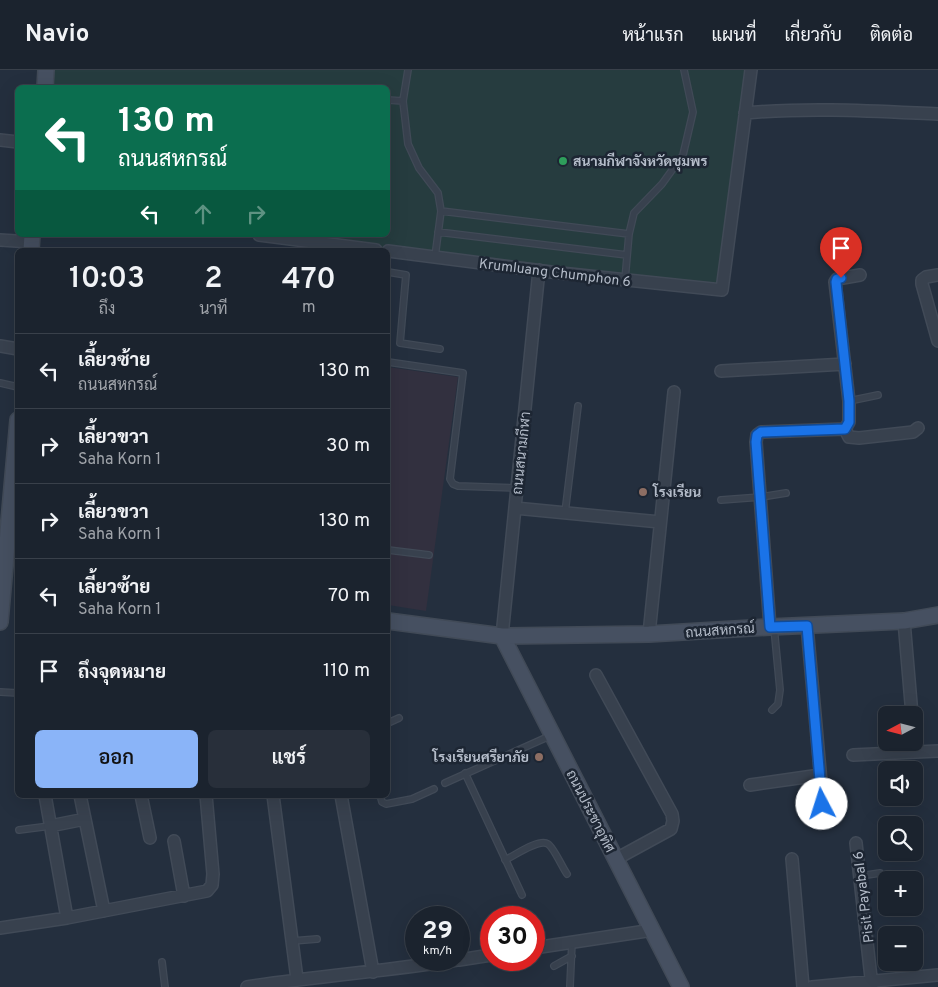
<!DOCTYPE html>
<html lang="th">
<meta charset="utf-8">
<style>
body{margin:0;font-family:Overpass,Sarabun,sans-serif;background:#282f3a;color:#f1f3f6;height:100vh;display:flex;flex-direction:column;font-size:19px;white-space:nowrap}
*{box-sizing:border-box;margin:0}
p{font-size:16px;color:#a0a4aa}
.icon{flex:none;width:28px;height:28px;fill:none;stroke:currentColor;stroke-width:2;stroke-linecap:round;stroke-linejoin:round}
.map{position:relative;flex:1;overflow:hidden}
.details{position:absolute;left:15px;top:178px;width:375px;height:550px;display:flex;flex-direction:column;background:#1b232e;border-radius:8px;box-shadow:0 5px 20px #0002,0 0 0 1px #39404a}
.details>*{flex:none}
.guide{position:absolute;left:15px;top:15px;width:375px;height:152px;border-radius:8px;box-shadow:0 5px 20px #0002,0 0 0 1px #39404a;background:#0b6e4f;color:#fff;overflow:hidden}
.needle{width:32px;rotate:263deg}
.fabs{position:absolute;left:878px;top:636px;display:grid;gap:10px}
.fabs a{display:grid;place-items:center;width:45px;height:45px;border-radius:8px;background:#1b232e;box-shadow:0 5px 20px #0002,0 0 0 1px #39404a;font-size:25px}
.speed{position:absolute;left:405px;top:836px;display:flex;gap:10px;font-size:25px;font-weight:700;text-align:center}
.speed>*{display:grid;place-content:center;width:65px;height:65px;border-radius:50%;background:#1b232e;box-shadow:0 5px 20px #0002,0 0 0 1px #39404a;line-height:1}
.speed small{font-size:12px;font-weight:400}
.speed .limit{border:8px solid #d22;background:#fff;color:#111}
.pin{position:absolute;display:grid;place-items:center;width:42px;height:42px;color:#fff;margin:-51px -21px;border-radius:50% 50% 50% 0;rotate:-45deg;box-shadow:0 0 5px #0007}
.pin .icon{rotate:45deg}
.me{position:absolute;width:55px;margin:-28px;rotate:355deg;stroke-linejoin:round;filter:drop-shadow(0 0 4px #0008)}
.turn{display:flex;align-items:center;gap:18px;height:105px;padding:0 20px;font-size:22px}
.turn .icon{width:65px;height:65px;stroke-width:2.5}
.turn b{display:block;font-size:35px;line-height:42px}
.lanes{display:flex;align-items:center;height:48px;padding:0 20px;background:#0003;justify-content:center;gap:25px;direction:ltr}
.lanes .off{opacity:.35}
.eta{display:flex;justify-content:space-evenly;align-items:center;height:85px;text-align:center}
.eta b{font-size:30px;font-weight:600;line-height:35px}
.action{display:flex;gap:10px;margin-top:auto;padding:10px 20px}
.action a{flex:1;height:58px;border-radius:8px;background:#8ab4f8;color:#111;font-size:20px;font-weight:600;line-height:58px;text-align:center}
.action a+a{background:#282f3a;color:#f1f3f6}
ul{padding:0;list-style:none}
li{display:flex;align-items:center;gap:15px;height:75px;padding:0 20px;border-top:1px solid #39404a}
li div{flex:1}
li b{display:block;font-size:19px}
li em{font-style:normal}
header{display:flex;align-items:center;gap:30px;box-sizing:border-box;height:70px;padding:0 25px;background:#1b232e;border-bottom:1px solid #39404a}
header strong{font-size:24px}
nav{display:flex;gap:28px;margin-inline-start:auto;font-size:18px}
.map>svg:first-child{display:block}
.medical{fill:#32303f}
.green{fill:#263c3f}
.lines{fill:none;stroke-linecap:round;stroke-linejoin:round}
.lane-casing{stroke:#414a57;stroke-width:8}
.street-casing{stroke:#414a57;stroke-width:14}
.secondary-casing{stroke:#414a57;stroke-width:18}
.lane{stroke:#38414e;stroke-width:5.5}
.street{stroke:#38414e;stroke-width:11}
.secondary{stroke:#465061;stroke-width:15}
.route-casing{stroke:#114b97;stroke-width:12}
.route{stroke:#1a73e8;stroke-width:9}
.leisure-dot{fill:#2e9e5b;stroke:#1d2633;stroke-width:2}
.education-dot{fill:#8d6e63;stroke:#1d2633;stroke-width:2}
.labels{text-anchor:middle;stroke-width:5;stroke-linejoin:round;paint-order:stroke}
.poi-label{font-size:14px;font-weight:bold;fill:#b4bcc9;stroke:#1d2633;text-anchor:start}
.street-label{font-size:14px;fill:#b4bcc9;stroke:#1d2633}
</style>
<header>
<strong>Navio</strong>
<nav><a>หน้าแรก</a><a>แผนที่</a><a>เกี่ยวกับ</a><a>ติดต่อ</a></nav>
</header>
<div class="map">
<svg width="938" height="917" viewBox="0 0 938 917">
<rect width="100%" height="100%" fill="#242f3e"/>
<!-- medical -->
<path class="medical" d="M388,297L458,307L426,541L388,535Z"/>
<!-- green -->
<path class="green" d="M46,0H749L722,220L260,165H388V18H45Z"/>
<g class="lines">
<!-- lane casing -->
<g class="lane-casing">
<path id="lane" d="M408,0L403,31L408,74L419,98L438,123L441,141L435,187
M388,30L403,31
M441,141L629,164
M438,162L627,185
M388,202L406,205L400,273L440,279
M625,210L629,164L634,143L662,114L683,85L693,42L684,0
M388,292L463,303L450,409L453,414L458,416L517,418
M0,313L18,317
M849,331L878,325
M721,430L761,427L786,423
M565,443L578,336
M388,480L429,485
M0,622L18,623
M772,640L778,634L780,620L774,557
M388,653L399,648
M465,703L522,825
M445,713L552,665
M380,725L382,732L386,734L412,729L434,719
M19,760L50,756
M505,790C514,786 539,768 548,774C554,778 562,797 567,804
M860,806L880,803
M292,871L317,869
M162,892L165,917
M554,896L572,886
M570,916L572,872"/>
</g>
<!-- street casing -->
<g class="street-casing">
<path id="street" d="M745,43C811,37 872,41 938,44
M0,70L18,72
M259,165L376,180
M0,170L32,172
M388,181L551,202L722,220L751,0
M938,205L926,207L922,210V214L938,271
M0,276L18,279
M721,301L845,294
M845,359L849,367L859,368L913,362L918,358
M515,438L660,452
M904,551L912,645
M807,556L823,734
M770,557L756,372L757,365L761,362L845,359L849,352V331L835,212L837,209L860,205
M649,564L674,322
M502,566L539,200
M596,605L672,744L673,751L671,759L616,789
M853,685L938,681
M750,715L820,705
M45,725L67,848
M80,725L104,841
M141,725L150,768
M273,725L297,909
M341,725L373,902
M50,756L85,749
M174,771L184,826
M856,773L872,917
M792,789L803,917
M0,858L67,848L207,821L212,815L213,804L206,725
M534,878L653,860
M459,890L491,885
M247,917C317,906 387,901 457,890
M812,917L938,905"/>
</g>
<!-- secondary casing -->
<g class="secondary-casing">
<path id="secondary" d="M45,18L46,0
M31,180L32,165
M388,551L502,566L649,564L770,557L904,551L938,545
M0,552L18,350
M502,566L681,917"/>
</g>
<!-- lane -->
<use href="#lane" class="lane"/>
<!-- street -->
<use href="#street" class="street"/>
<!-- secondary -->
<use href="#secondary" class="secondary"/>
</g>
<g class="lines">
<!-- route casing -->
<g class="route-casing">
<path id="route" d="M822,734L807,556L770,557L756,372L757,365L761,362L845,359L849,352V331L836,212L837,209L841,208"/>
</g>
<!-- route -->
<use href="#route" class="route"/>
</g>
<!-- markers -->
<circle class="leisure-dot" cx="563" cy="91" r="5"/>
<g class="education-dot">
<circle cx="643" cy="422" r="5"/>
<circle cx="539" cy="687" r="5"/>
</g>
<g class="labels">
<!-- poi labels -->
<g class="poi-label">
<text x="573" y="96">สนามกีฬาจังหวัดชุมพร</text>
<text x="653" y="427">โรงเรียน</text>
<text x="529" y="692" text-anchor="end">โรงเรียนศรียาภัย</text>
</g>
<!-- street labels -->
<g class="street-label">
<text transform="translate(555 202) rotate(7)" y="5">Krumluang Chumphon 6</text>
<text transform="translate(521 383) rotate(-84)" y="5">ถนนสนามกีฬา</text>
<text transform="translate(720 560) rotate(-4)" y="5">ถนนสหกรณ์</text>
<text transform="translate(591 741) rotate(63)" y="5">ถนนประชาอุทิศ</text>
<text transform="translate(863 827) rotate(-97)" y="5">Pisit Payabal 6</text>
</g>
</g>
</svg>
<div class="fabs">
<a><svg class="needle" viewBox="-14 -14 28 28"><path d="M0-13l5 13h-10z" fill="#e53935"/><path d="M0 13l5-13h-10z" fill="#a0a4aa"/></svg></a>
<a><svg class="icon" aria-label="sound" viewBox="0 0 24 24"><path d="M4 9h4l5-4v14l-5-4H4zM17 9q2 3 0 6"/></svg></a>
<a><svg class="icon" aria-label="search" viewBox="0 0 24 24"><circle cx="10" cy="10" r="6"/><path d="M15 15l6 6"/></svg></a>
<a>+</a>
<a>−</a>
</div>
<div class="speed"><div>29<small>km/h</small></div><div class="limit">30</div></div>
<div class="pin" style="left:841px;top:208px;background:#d93025"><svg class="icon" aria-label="arrive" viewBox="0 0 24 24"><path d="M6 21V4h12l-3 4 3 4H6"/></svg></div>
<svg class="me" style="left:822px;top:734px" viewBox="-20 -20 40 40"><circle r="19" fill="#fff"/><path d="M0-13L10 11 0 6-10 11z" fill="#1a73e8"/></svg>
<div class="guide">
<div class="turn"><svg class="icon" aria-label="left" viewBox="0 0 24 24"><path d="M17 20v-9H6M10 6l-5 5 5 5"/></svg><div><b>130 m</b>ถนนสหกรณ์</div></div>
<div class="lanes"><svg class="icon" aria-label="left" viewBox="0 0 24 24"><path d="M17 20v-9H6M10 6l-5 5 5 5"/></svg><svg class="icon off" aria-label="ahead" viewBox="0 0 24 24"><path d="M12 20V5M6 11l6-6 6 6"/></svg><svg class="icon off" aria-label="right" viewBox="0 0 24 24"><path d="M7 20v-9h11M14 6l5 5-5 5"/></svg></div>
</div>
<section class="details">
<div class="eta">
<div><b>10:03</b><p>ถึง</p></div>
<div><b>2</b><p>นาที</p></div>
<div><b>470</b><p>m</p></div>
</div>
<ul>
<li><svg class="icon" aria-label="left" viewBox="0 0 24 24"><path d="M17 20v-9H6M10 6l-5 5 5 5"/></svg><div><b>เลี้ยวซ้าย</b><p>ถนนสหกรณ์</p></div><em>130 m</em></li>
<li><svg class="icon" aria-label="right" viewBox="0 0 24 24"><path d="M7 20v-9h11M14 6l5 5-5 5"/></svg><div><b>เลี้ยวขวา</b><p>Saha Korn 1</p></div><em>30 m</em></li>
<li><svg class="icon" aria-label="right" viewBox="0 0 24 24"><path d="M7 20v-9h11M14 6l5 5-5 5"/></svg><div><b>เลี้ยวขวา</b><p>Saha Korn 1</p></div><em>130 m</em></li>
<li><svg class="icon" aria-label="left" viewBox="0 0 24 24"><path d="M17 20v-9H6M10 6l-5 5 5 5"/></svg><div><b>เลี้ยวซ้าย</b><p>Saha Korn 1</p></div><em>70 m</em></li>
<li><svg class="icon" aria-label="arrive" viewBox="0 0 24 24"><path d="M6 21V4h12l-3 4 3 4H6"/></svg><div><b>ถึงจุดหมาย</b></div><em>110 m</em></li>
</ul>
<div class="action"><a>ออก</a><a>แชร์</a></div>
</section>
</div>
